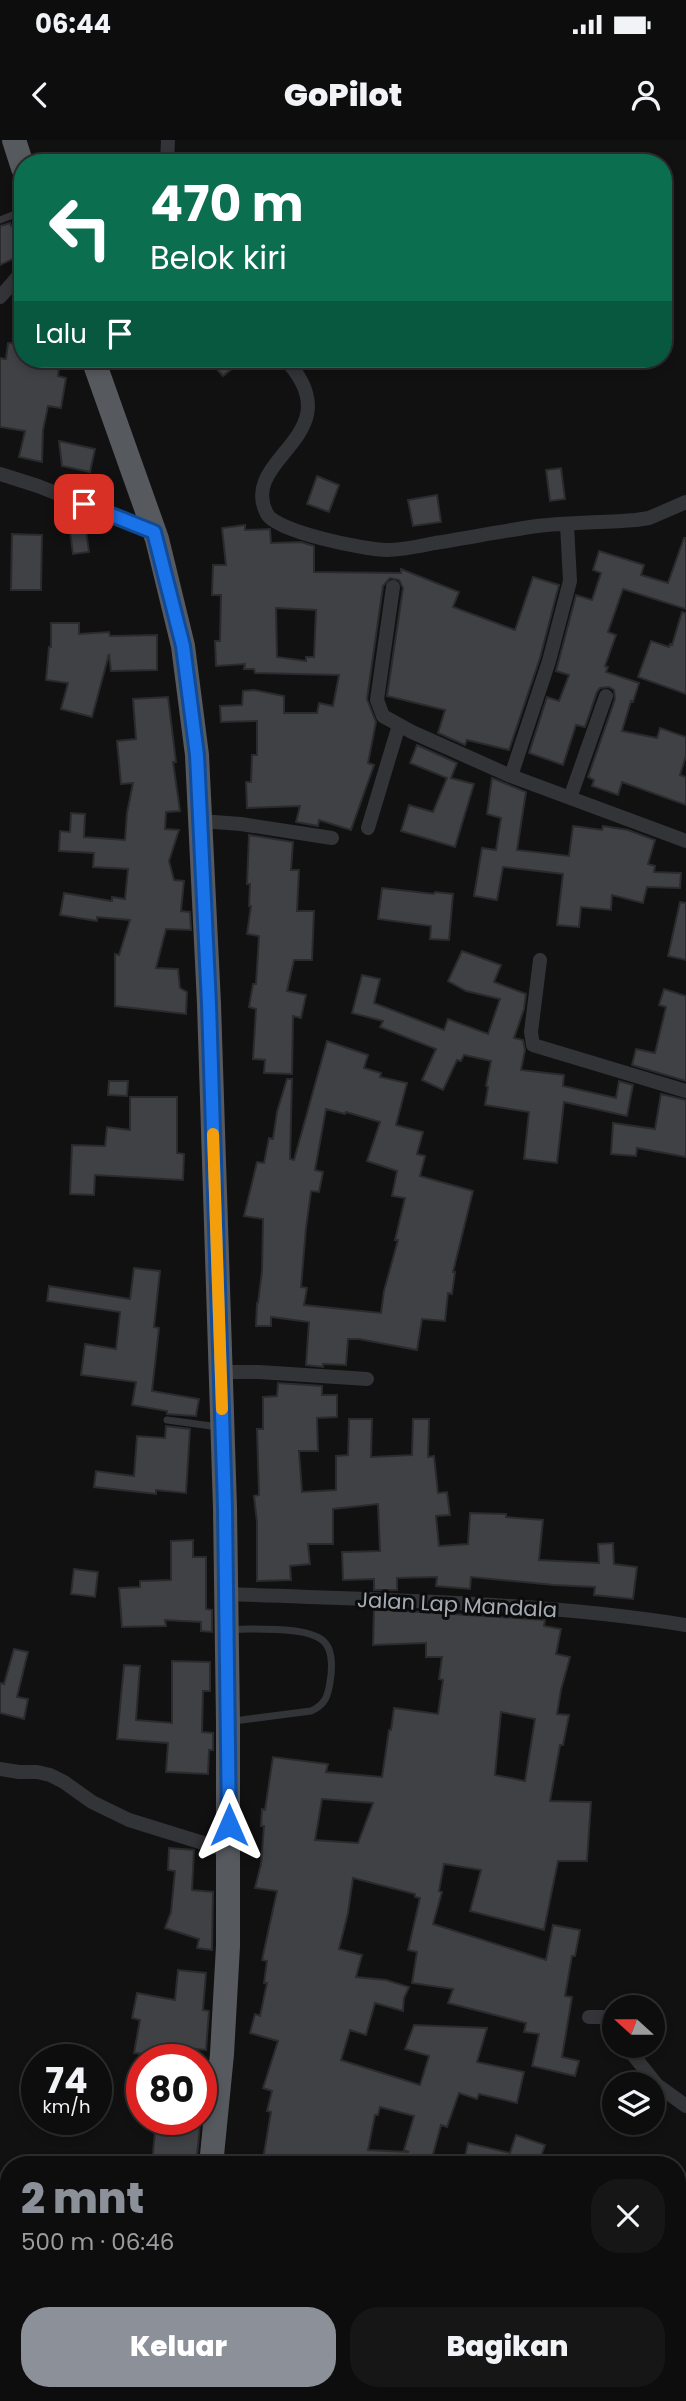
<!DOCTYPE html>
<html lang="id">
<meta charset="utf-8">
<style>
body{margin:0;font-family:Poppins,sans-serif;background:#161617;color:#f1f3f6;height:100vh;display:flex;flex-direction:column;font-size:26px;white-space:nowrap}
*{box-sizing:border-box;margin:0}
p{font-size:23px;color:#9a9c9e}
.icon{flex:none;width:38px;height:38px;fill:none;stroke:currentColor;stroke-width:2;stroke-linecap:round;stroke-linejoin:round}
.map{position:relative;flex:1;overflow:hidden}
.drawer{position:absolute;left:0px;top:2016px;width:686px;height:245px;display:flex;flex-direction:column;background:#0d0d0e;border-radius:28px 28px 0 0;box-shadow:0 4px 10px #0003,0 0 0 2px #2d2d2e}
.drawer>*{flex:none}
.banner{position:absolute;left:14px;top:14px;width:658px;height:214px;border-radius:28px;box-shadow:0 4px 10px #0003,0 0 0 2px #2d2d2e;background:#0b6e4f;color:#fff;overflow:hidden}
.needle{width:46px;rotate:291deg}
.fabs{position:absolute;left:602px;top:1855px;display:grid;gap:14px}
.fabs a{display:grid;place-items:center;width:63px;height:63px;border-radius:50%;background:#0d0d0e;box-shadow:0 4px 10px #0003,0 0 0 2px #2d2d2e;font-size:35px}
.speed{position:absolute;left:21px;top:1904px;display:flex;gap:14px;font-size:35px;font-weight:700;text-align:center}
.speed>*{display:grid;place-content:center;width:91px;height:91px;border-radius:50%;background:#0d0d0e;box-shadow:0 4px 10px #0003,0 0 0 2px #2d2d2e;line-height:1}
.speed small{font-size:18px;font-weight:400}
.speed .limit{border:10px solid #d22;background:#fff;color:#111}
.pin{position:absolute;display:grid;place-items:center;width:60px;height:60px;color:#fff;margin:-30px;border-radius:14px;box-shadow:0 4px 10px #0006}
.me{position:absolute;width:77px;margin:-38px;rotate:0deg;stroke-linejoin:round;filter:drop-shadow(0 0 5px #0008)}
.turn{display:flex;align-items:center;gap:24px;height:147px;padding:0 21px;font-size:32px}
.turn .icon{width:91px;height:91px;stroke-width:2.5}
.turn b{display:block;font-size:49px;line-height:60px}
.then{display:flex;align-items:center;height:66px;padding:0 21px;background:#0003;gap:14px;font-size:26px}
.round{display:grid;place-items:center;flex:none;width:74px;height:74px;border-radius:28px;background:#161617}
.summary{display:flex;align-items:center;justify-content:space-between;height:119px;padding:0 21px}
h1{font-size:42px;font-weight:800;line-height:52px;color:#8c9099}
.button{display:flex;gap:14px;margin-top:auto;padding:14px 21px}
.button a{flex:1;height:80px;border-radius:28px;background:#8c9099;color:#fff;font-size:28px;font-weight:800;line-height:80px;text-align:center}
.button a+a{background:#161617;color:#f1f3f6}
.status{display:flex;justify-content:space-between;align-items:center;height:49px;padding:0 35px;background:#0d0d0e;direction:ltr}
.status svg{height:19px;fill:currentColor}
header{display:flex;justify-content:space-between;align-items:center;height:91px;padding:0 21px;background:#0d0d0e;font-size:32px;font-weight:800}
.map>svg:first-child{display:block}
.building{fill:#404145;stroke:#2b2b2e;stroke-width:2;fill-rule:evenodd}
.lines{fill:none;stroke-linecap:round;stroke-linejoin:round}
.service{stroke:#323437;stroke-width:7}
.minor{stroke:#323437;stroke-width:14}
.trunk{stroke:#565a5f;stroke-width:24}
.route-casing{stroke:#114b97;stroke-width:18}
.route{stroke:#1a73e8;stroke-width:12}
.slow{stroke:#f59e0b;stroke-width:12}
.labels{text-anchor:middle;stroke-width:6;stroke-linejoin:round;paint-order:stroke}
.street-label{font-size:21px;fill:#a3aab3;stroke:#0c0c0d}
</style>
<div class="status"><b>06:44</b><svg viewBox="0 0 49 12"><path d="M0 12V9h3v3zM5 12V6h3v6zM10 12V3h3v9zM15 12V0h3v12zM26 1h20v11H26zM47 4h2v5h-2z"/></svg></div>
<header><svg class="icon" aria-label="back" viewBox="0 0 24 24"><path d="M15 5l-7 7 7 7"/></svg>GoPilot<svg class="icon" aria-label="person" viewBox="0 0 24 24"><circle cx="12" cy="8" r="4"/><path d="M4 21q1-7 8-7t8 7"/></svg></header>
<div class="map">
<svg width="686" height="2261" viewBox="0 0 686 2261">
<rect width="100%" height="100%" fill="#111112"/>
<!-- building -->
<path class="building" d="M23,81V114L0,125V86L10,83L11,86Z
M8,203L23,204V219H60L58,236L66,238L61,268L48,266L43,290L42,322L19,317L25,291L0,287V218L6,219Z
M208,219H244L223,236Z
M59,301L95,309L90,332L62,326Z
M561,328L565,359L550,361L546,330Z
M317,336L339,345L329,372L307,364Z
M437,355L441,382L413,386L408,360Z
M245,385V390L270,389L271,403L301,402L314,406V432L401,433V429L459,452L453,467L515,490L533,437L559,445L540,518L509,610L467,600L465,605L438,593L445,570L387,556L403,448L399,440L390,438L383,446L367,559L376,582L368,623L374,625L351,690L319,680L318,686L296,682L300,666L247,668L246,642H251L252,615H257V581L221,582L220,566L242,565L243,551L254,550L284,556V573H317L319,563L333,566L339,535L255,533L254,529H244L245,524L216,526L215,501H220L221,455H212L213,425H226L222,388ZM276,468L316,470L314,517H306V521L277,517Z
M86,390L89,412L73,414L70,392Z
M12,394L42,395L41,450H11Z
M684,398H686V469L623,449L608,492L616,495L605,526L608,527L606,532L639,543L633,562L631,561L622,591L657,598L660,588L686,597V616L680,635L686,637V665L622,642L618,655L592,646L594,640L588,637L615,559L614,550L609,547L600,548L597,552L585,587L576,585L563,625L529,613L547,557L559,561L569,535L556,531L576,455L592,460L601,433L593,430L599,411L644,425L641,435L668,443Z
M682,472L686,473V554L638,537L651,501L669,507L670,504L672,505Z
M51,483H79V494L109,492L110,496L157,495V530L111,531L109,514L92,577L61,569L68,543L46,540L49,507H51Z
M168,557L176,622H173L180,671L166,672L165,689L179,690L169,721L174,740L184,741L181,771L190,772L191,790L166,789L156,828L178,829L180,848L187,852L186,874L115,866V814L119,815L130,780L97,777V781L60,775L64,753L112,761V757L125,759L128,729L93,727L94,713L59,711L60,691L70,692L71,673L85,674L84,697L125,700L127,673L133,643L121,644L117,601L136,599L133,559Z
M417,605L457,623L451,638L474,644L455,707L401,691L409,665L433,672L447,638L410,623Z
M492,638L526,652L517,710L569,716L573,686L602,690L603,686L628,690L655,700L648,724L655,726L654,732L681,733L680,748L647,747L643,763L612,755L611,770L581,767L579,787L557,785L563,734L503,727L497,760L474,756L482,708L496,710L501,678L487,674Z
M249,695L293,702L291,730H299L297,771H314L312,820H294L287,851L306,855L301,878L293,876L292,934L264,933L265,920L253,919L256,869L249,867L253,844H256L259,796L247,794L251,766H249L250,744H247Z
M382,748L434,754L435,752L453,754L449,800L430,799L431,786L378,779Z
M680,762L686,763V820L668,816Z
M462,811L501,825L494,842L526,854L524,869L514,898L523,900L525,910L521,930L564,935L563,946L616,958L619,941L633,945L627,976L564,962L557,1023L524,1019L529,972L485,965L488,947L486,946L491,921L464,915L461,921L457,920L443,950L422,940L436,909L380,887L383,881L352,873L362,835L380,839L374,863L444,890L448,879L488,894L500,859L466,851L448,841Z
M664,849L686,856V941L632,925L636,909L655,913L666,867L659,865Z
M327,901L368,915L364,928L381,933L380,937L407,943L396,985L423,992L417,1014L425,1016L420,1036L473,1051L453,1132H455L452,1154L448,1153L445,1181L422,1179L417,1210L359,1199H348L346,1225L323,1224V1227L306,1225L309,1182L271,1177V1186H256L257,1163H258L262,1131L263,1079L244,1076L257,1022L264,1023L269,998L273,999L277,972L287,939H292L290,1019L294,1020ZM326,969L345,974L346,972L380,982L367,1021L397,1031L392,1056L405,1058L395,1100H398L384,1151L381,1173L304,1165L307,1148L301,1147L306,1088L311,1051L319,1052L323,1032L315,1030Z
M109,941H128L127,956L108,955Z
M661,954L686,960V1017L637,1008L636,1016L611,1014L613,983L655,989Z
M130,957H177V1013L184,1014L183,1040L95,1035L94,1055L70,1054L72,1005L105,1006L107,987L130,990Z
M134,1128L160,1131L154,1187L159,1188L152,1251L199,1259L196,1276L167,1274V1271L132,1265L136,1242L81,1235L85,1204L116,1209L120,1172L47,1161L49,1146L130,1159Z
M278,1243L322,1246V1255H337V1277L317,1278L318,1311H299L302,1352L336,1350V1316L348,1315L349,1279H372L371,1317L412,1315L413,1279H429L428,1317L434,1316L438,1353L447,1352L450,1375L436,1376L439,1406L468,1404L470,1373L506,1374V1377L543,1380L539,1420L599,1423L598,1404L613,1403L614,1424L637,1427L633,1459L594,1455L595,1447L554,1445L471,1437L470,1449L436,1446L437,1437L397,1438V1450H374V1439L343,1440L342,1412L380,1411L378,1364L333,1369V1404H308L310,1424L290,1426L291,1440L257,1441V1382L254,1356L259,1355L257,1289H263V1257L277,1256Z
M166,1286L190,1289L186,1353L156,1350V1354L94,1347L96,1331L134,1336L137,1296L165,1298Z
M193,1400V1417H206V1469L212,1470V1492L201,1491V1482L165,1480L166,1486L122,1487L119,1448L140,1447V1441L171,1440V1401Z
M74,1429L98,1432L95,1457L71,1454Z
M374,1469L545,1480L544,1486L561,1489L556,1514L570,1517L561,1550L557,1574L569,1575L563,1605H560L550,1661L591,1662L587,1721H558L544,1790L470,1771L481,1730L444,1724L439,1751L442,1752L433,1784L546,1820L553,1785L580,1790L575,1816H572L565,1856L572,1857L562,1917L579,1921L575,1936L532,1926L539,1894L524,1892L526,1883L448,1863L453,1849L412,1843L417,1812L408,1810L420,1758L415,1757V1754L353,1738L348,1773L339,1809L362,1815L356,1837L386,1840L409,1847L404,1858L403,1871L375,1863L366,1895L350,1890L341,1920L420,1945L429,1916L405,1909L414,1885L487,1888L477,1922L524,1932L517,1963L479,1954L477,1959L459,1953L447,1987L441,1985L432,2018L425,2016V2025H262L271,1972L267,1971L272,1951L263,1948L278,1901L250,1893L255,1874L260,1876L267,1843H264L267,1821L262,1820L277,1751L255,1748L261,1724L264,1686H261L262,1669L265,1670L273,1617L328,1624L326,1632L382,1637L389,1590H391L394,1568L438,1574L443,1540L439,1539L442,1517H426V1503L373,1505ZM501,1572L535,1579L525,1641L495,1635ZM322,1659L373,1663L358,1703L315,1700ZM380,1967L414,1976L404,2010L409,2012L368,2010L375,1975H378Z
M14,1509L28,1512L17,1557L28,1559L24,1579L0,1573V1543L4,1544Z
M172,1521L210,1522V1551H203L202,1592L213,1593V1610H209L208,1634L166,1632L168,1603L117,1599L124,1525L140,1526L136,1580L172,1583Z
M169,1708L194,1710L192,1750L213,1752L212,1810L197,1808L199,1799L165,1788L171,1772L175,1731L168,1730Z
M178,1830L206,1833L203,1870L209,1871L206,1910L167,1906V1920H145L146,1914L134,1913L140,1880L132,1878L137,1853L175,1860Z
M156,1980L200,1985L196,2025H152Z
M516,1995L545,2005L538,2025H463L468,2003L510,2013Z"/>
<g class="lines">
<!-- service -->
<path class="service" d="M0,80L23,71
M167,1280L219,1287
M231,1489C253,1490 313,1485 326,1504C333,1513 332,1531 330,1542C328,1556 325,1565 311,1571L234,1581"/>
<!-- minor -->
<path class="minor" d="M167,23L168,0
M0,157L23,131
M285,219C356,296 237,317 267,374C277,392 366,410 387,410C403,410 420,406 435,403C466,398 498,392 530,387C564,382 601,383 636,380L649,378L686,362
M0,334L38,346L154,392
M393,447L377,560L383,576L412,592L511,636L686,701
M511,636L549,521L570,441L567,385
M570,658L606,556
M200,681L241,684L332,698
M368,688L399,585
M540,820L531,892L533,905L686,951
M220,1232H259L367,1239
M226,1454C380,1460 534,1461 686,1485
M0,1629L19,1632H37L50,1635L64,1642L92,1662L129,1680L229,1711
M589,1877H603L614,1891
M626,1906L657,1945L686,1966
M193,2252L246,2261"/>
<!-- trunk -->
<path class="trunk" d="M14,0L23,28
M93,219L157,399L183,506L197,615L209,864L225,1368L228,1582V1806L222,1914L211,2025
M190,2261L191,2252"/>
</g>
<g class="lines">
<!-- route casing -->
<g class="route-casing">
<path id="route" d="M84,364L154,392L183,506L197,615L209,864L225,1368L229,1685"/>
</g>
<!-- route -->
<use href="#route" class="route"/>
<!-- slow -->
<path class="slow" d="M213,994L222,1269"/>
</g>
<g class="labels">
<!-- street labels -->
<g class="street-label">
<text transform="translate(457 1465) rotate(3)" y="7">Jalan Lap Mandala</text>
</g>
</g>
</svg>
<div class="fabs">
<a><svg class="needle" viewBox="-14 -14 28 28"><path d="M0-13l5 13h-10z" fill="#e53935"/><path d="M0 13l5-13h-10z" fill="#9a9c9e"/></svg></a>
<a><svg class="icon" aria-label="layers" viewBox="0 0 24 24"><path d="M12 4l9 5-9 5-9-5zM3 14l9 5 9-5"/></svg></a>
</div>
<div class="speed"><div>74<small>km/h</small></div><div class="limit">80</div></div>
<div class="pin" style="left:84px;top:364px;background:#d93025"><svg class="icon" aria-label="arrive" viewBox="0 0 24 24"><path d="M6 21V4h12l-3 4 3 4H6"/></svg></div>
<svg class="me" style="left:229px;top:1685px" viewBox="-20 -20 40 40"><path d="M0-17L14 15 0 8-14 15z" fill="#1a73e8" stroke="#fff" stroke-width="4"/></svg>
<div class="banner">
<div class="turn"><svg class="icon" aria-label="left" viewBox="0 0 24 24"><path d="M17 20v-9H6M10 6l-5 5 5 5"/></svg><div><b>470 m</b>Belok kiri</div></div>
<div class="then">Lalu<svg class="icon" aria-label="arrive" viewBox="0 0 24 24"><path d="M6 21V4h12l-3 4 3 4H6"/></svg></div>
</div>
<section class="drawer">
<div class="summary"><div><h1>2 mnt</h1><p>500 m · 06:46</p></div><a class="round"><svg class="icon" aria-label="close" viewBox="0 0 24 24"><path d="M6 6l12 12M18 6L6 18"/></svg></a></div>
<div class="button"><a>Keluar</a><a>Bagikan</a></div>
</section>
</div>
